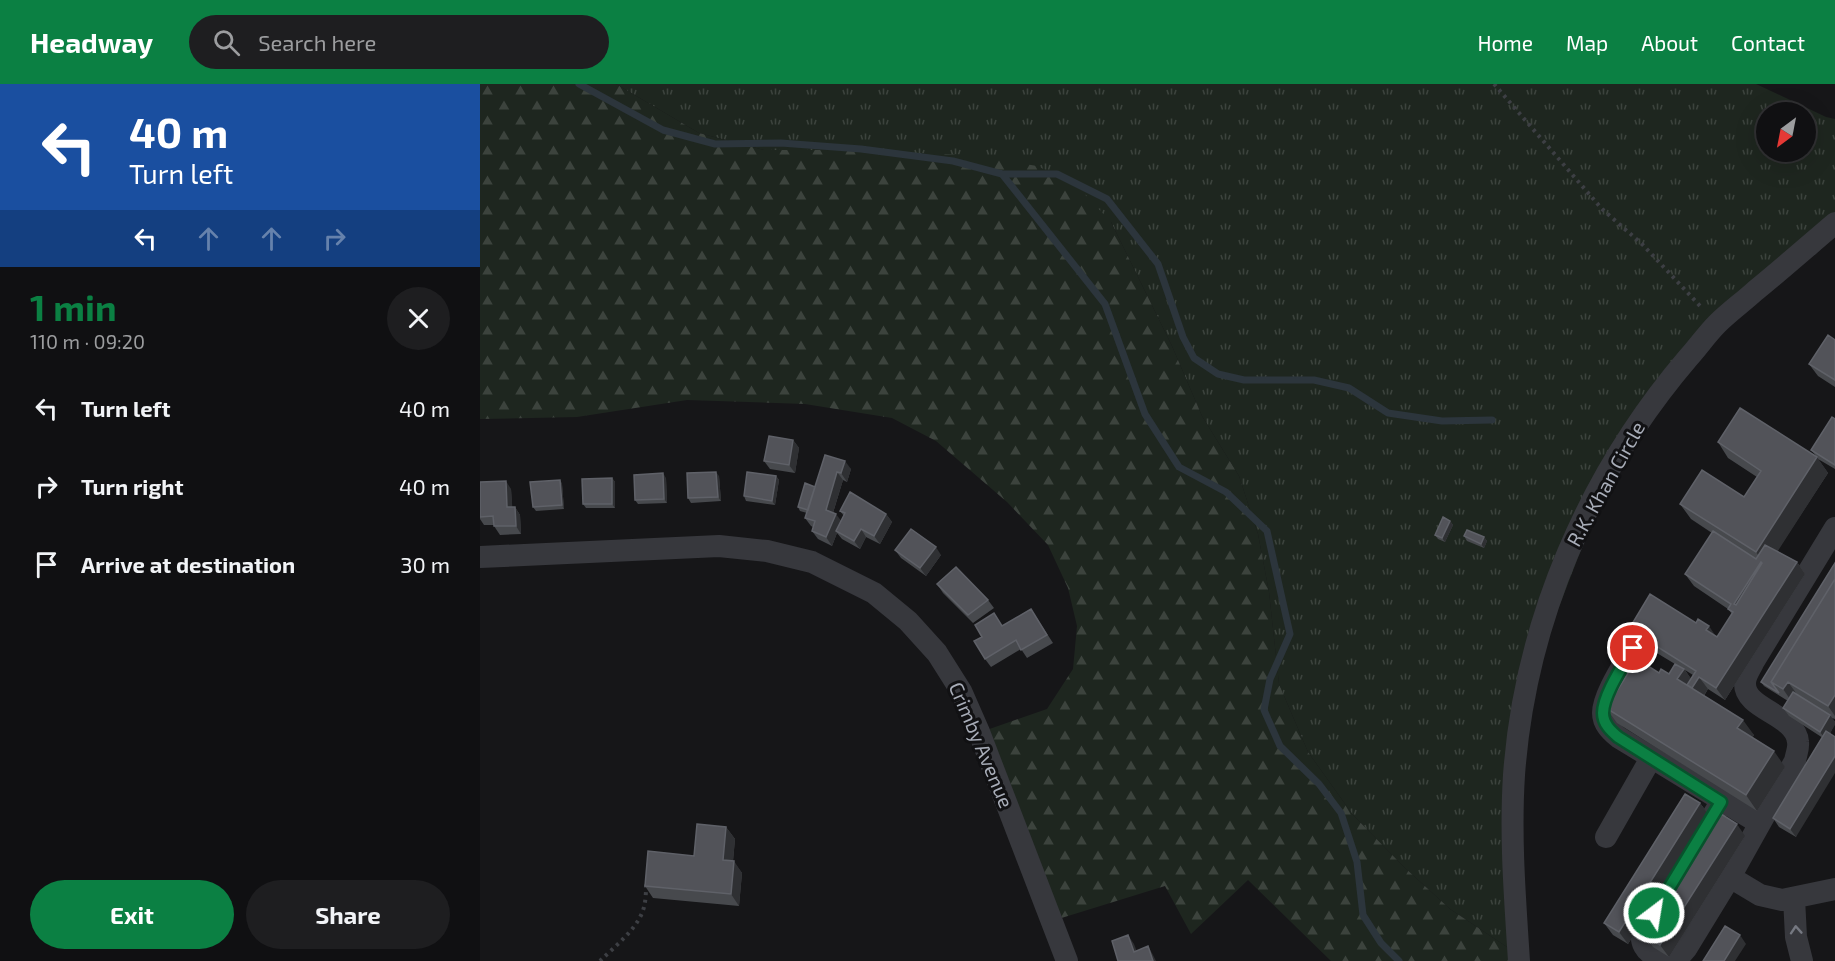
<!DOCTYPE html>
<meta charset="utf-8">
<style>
body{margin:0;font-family:"Exo 2",sans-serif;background:#1e1e20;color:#f1f3f6;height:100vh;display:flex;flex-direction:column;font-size:22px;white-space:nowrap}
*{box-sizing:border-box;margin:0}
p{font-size:20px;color:#9c9d9f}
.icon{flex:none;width:33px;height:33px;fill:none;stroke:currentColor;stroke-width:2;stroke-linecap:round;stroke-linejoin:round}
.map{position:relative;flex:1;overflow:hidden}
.drawer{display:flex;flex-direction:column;background:#101012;width:480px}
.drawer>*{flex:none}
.banner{background:#1a4fa0;color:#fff;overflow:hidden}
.needle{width:39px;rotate:212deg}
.tools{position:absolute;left:1276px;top:18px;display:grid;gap:12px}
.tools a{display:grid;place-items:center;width:60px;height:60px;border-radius:50%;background:#101012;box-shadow:0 6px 24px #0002,0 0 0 2px #303032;font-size:30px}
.pin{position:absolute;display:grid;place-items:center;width:51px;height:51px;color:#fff;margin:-26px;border:3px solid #fff;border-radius:50%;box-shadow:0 2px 6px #0007}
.me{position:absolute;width:66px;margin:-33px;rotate:31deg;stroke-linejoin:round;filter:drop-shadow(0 0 4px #0008)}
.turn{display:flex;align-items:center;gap:21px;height:126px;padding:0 30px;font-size:27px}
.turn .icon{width:78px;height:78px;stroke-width:2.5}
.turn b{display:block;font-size:42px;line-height:51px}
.lanes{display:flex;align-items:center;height:57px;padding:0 30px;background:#0003;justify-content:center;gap:30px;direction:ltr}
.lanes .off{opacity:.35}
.round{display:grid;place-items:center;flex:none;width:63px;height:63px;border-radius:32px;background:#1e1e20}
.overview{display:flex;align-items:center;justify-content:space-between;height:102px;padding:0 30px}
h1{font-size:36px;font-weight:700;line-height:45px;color:#0b8043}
.cta{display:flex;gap:12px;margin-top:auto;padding:12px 30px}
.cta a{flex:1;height:69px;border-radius:36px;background:#0b8043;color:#fff;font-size:24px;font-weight:700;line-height:69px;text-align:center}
.cta a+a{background:#1e1e20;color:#f1f3f6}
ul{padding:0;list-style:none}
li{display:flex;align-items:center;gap:18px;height:78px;padding:0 30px}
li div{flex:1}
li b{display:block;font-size:22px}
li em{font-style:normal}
header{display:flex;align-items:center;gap:36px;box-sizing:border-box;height:84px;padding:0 30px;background:#0b8043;color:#fff}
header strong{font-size:28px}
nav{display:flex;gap:33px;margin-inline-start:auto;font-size:21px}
.search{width:420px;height:54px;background:#1e1e20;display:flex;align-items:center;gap:15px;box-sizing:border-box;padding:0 21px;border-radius:33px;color:#9c9d9f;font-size:22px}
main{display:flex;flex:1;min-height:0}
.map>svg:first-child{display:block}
.grass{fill:url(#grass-tufts);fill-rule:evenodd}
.forest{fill:url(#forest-firs)}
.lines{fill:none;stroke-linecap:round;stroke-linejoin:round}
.stream{stroke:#2c353c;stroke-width:7}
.path{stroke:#3d3f44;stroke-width:4;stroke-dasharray:3 4.5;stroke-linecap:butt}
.minor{stroke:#37383d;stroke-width:22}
.wall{fill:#47494d;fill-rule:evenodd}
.shaded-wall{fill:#2f3033}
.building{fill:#525359;stroke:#5f6168;stroke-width:1.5;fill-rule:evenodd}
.oneway{stroke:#757881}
.route-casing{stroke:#07532c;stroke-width:15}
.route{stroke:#0b8043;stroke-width:10}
.labels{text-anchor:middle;stroke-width:6;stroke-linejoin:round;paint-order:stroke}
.street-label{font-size:20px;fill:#a8adb8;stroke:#111113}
</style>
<header>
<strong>Headway</strong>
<div class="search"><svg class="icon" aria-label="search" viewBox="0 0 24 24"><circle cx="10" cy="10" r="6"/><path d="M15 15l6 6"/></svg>Search here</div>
<nav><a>Home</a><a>Map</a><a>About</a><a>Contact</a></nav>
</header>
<main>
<section class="drawer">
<div class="banner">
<div class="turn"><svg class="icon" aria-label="left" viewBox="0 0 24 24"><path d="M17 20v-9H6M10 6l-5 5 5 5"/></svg><div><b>40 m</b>Turn left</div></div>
<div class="lanes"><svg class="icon" aria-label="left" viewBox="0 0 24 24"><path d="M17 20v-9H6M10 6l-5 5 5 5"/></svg><svg class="icon off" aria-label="ahead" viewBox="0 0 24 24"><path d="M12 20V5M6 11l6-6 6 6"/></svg><svg class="icon off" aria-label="ahead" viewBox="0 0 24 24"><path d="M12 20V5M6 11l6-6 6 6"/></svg><svg class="icon off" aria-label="right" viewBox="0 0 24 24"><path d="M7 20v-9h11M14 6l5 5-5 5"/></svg></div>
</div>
<div class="overview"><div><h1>1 min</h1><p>110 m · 09:20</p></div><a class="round"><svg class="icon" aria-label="close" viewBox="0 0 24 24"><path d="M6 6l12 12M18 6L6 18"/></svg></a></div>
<ul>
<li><svg class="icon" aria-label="left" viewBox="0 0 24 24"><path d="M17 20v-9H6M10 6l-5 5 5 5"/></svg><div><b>Turn left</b></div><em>40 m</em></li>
<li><svg class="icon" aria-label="right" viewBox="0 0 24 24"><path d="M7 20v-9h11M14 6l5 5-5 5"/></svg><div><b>Turn right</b></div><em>40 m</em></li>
<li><svg class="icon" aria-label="arrive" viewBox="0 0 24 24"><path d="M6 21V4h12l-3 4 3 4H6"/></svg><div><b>Arrive at destination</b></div><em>30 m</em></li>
</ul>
<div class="cta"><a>Exit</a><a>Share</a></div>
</section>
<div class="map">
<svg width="1355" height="877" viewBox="0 0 1355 877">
<defs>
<pattern id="grass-tufts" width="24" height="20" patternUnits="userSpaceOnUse" patternTransform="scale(1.5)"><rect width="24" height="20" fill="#1e261f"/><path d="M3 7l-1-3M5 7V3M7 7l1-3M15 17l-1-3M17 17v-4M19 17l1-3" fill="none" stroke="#3c433d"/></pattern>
<pattern id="forest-firs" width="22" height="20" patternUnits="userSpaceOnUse" patternTransform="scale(1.5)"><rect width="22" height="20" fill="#1e261f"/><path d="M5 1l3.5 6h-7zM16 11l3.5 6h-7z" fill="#3c433d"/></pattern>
</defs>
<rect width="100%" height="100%" fill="#161618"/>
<!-- grass -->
<path class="grass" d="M136,0H1276L1346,33L1355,35V138L1236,239L1143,357L1040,624L1036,869L970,825L924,783L873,731L828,668L799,600L789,508L778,450L759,392L722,332L692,262L631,138L359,66H284L219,49ZM1287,28H1326V68H1287Z"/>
<!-- forest -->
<path class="forest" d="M0,0H136L219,49L284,66H359L493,71L557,82L594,99L631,138L692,262L722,332L759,392L778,450L789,508L799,600L828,668L873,731L924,783L970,825L1036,869V877H851L768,796L711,850L685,802L575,836L501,648L567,625L593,585L597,542L588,504L568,461L527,418L456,357L412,334L325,320L207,316L97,333L0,335Z"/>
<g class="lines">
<!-- stream -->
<path class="stream" d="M99,0L183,46L235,60L301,59L381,65L473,77L522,90H577L627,115L678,180L703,253L714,274L738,290L764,296H834L869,304L908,329L962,337L1012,336
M522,90L625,220L665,330L699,383L746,408L787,447L810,550L790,595L784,626L800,662L839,700L861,729L877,778L883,831L901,859L919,877"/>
<!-- path -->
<path class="path" d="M1014,0L1122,125L1163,161L1222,224
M120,877C136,861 162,842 165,818C166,812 166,805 166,799"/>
<!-- minor -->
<path class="minor" d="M0,473L239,462L287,467L332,478L394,509L428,537L457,569L481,607L499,648L587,877
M1153,564C1144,580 1123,611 1123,629C1123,640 1131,647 1138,653L1279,739
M1241,718L1162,850C1160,869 1180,877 1197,875L1206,865L1250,793L1315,677C1316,671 1319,664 1318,658C1316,630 1264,626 1265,599C1265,591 1271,584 1274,577L1355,444
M1126,753L1171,674
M1250,793L1280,811L1302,816L1355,805
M1314,814L1316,853L1322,877
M1039,877C1035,815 1030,753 1034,691C1045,538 1109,390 1208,274C1218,263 1227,250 1237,240C1249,228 1263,218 1275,207C1302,185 1328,162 1355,139"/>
</g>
<!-- wall -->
<path class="wall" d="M1355,256V303L1338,292L1329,280Z
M1355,335V385L1338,375L1348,389L1297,467L1317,478L1325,490L1245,616L1228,605L1224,612L1274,651L1272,654L1305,683L1277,727L1137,639L1126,624L1179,589L1189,590L1195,580L1157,557L1149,545L1237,553L1252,530L1248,525L1214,502L1205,490L1232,449L1211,435L1200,420L1264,413L1277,393L1248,374L1238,358L1336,372L1331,366ZM1205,586L1213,591L1211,595Z
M313,356L319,364L315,389L290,385L284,377Z
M345,371L371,385L367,398L363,396L353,429L361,437L364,432L360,427L406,430L412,438L400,460L386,453L380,465L362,455L357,449L352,462L338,455L332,447L333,443L331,442L325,434L327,429L320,427L318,423L335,403Z
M239,392L241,417L211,419L208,414Z
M296,392L299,396L295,421L266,417L264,412Z
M132,394L135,398V424H106L103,420Z
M186,394L187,419L158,420L155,416Z
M80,396L82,400L84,425L56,427L53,423Z
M0,398L31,405L32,423H35L40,431L41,450L20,451L14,442V441H4L0,435Z
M970,437L973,441L965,458L958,455L955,451Z
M984,452L1004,453L1007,457L1004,464L987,457Z
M415,466L461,471L446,492L421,474Z
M1355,479V635L1352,634L1355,638L1350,650L1316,753L1299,743L1293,734L1343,654L1309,632L1303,624L1308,617L1284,602L1281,598Z
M457,500L508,516L514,524L493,539L463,509Z
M551,525L573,559L547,574L541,565L511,583L505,575L523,542Z
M1220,719L1229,731L1148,860L1133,851L1124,839Z
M246,743L255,755L253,777L262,789L259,822L173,814L165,802L214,772Z
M1265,752L1189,873L1173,863L1165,851Z"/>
<!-- shaded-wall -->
<path class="shaded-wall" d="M313,356L319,364L315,389L309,381Z
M1337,373L1348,389L1287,484L1276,468Z
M365,377L371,385L367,398L361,389Z
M236,388L239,392L241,417L238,413Z
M357,388L363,396L351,435L346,426Z
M183,389L186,394L187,419L184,415Z
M296,392L299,396L295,421L292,417Z
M132,394L135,398V424L132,420Z
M80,396L82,400L84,425L82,421Z
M26,397L31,405L33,432L27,423Z
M35,423L40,431L41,450L36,442Z
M356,430L362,438L356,447L357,449L352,462L346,453Z
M406,430L412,438L400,460L394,452Z
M970,437L973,441L965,458L962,454Z
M381,445L386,453L380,465L374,457Z
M1004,453L1007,457L1004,464L1001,460Z
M456,463L461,471L446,492L440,484Z
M1281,478L1290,490L1263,532L1254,520Z
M1317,478L1325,490L1245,616L1236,604Z
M1229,542L1237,554L1226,546Z
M1204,585L1215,600L1212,605L1197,595Z
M1219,593L1228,605L1220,617L1212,605Z
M1308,598L1319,613L1314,621L1303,605Z
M1355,611V632L1348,622Z
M1350,631L1355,638V641L1346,656L1340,648Z
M1263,636L1274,651L1268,660L1257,644Z
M1294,667L1305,683L1277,727L1266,711Z
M1355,672V689L1316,753L1310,745Z
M1220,719L1229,731L1148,860L1139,848Z
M1257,740L1265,752L1189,873L1180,861Z
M246,743L255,755L252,788L243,776Z
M254,777L262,789L259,822L251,810Z
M648,851L654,860L660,876L654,868Z
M1260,851L1266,860L1255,877H1244Z
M668,862L673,871L676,877H673Z"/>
<!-- building -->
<path class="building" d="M1348,251L1355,256V296L1329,280Z
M1260,324L1337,373L1276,468L1200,420L1222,386L1264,413L1281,387L1238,358Z
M1352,333L1355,335V381L1331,366Z
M289,352L313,356L309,381L284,377Z
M345,371L365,377L361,389L357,388L346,426L356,430L346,453L332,447L335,437L325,434Z
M236,388L238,413L208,414L207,389Z
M267,388L296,392L292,417L264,412Z
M183,389L184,415L155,416L154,391Z
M132,394V420H103L102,395Z
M80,396L82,421L53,423L50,398Z
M26,397L27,423H35L36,442H14L13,432L0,433V398Z
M325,399L335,403L328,426L318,423Z
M370,408L406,430L394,452L381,445L374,457L356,447L365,429L360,427Z
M963,433L970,437L962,454L955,451Z
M431,445L456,463L440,484L415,466Z
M987,446L1004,453L1001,460L984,452Z
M1233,447L1276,475L1285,461L1317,478L1236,604L1219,593L1212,604L1207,601L1216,587L1149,545L1170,510L1216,539L1218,535L1229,542L1226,546L1237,553L1253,528L1248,525L1251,520L1205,490ZM1281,478L1282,479L1256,521L1254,520Z
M1355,479V495L1291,598L1299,609L1281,598Z
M476,483L508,516L488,531L457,500Z
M1355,495V611L1348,622L1308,598L1303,605L1291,598Z
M551,525L567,551L541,566L536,556L505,575L494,557L502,553L495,541L514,529L522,542Z
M1157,575L1179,589L1181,585L1189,590L1195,580L1204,585L1197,595L1263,636L1257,644L1294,667L1266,711L1126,624Z
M1313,608L1350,631L1340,648L1303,624Z
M1346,647L1355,653V672L1310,745L1293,734Z
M1205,710L1220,719L1139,848L1124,839Z
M1241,730L1257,740L1180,861L1165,851Z
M217,740L246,743L243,776L254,777L251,810L165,802L168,767L214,772Z
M1245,842L1260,851L1244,877H1223Z
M648,851L654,868L668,862L673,877H638L632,857Z"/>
<!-- one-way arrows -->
<defs><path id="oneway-chevron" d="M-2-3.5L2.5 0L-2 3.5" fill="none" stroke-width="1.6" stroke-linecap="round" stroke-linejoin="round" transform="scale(1.5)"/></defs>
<use class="oneway" href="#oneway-chevron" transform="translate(1316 846) rotate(-94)"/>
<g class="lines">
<!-- route casing -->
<g class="route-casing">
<path id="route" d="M1153,564C1144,580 1123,611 1123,629C1123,640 1131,647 1138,653L1241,718L1174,829"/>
</g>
<!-- route -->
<use href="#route" class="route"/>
</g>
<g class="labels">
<!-- street labels -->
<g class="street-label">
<text transform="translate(1126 400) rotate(-61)" y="7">R.K. Khan Circle</text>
<text transform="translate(501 661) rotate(67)" y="7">Crimby Avenue</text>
</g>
</g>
</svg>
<div class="tools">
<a><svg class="needle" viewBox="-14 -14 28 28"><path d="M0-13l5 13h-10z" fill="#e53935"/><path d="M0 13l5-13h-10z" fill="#9c9d9f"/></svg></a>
</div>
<div class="pin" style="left:1153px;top:564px;background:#d93025"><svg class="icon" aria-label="arrive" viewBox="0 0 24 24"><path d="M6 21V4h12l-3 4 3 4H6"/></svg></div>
<svg class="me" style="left:1174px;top:829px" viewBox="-20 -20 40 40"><circle r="17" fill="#0b8043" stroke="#fff" stroke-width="3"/><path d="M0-11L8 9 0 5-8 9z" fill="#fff"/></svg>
</div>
</main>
